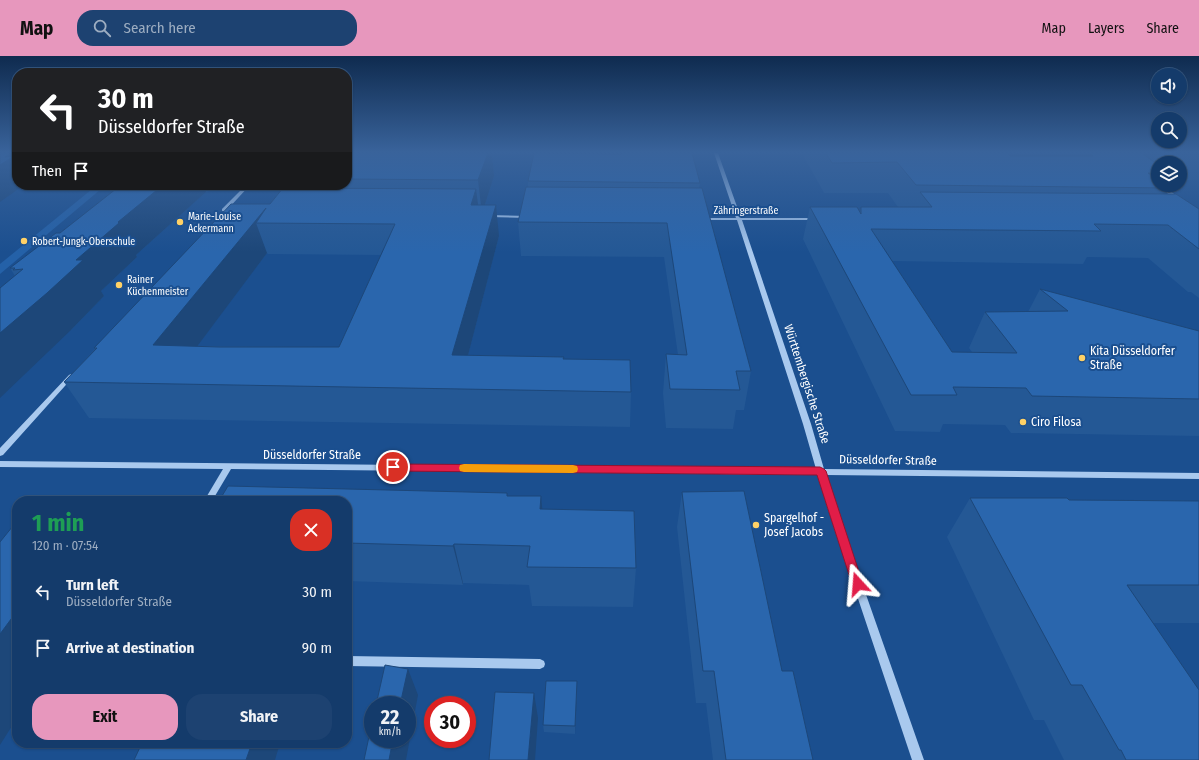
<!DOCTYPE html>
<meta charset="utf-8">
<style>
body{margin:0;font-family:"Fira Sans Condensed",sans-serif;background:#1d4271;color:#f1f3f6;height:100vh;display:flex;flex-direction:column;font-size:15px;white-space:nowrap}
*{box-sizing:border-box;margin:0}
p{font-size:13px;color:#9dadc1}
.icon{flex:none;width:22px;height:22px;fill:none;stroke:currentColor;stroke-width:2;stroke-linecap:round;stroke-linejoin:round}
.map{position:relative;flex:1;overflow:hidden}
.drawer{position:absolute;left:12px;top:440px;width:340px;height:252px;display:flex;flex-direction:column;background:#143b6b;border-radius:16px;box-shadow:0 1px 3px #0004,0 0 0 1px #33557e}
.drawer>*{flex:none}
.guide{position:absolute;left:12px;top:12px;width:340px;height:122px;border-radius:16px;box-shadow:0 1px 3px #0004,0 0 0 1px #33557e;background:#202124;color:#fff;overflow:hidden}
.tools{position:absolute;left:1151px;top:12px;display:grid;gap:8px}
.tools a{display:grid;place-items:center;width:36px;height:36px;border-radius:50%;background:#143b6b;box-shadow:0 1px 3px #0004,0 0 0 1px #33557e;font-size:20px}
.speed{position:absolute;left:364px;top:640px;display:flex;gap:8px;font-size:20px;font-weight:700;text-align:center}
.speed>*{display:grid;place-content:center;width:52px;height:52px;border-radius:50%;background:#143b6b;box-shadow:0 1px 3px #0004,0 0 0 1px #33557e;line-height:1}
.speed small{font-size:10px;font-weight:400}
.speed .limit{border:6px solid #d22;background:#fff;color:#111}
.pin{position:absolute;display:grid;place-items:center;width:34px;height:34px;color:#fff;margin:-17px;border:2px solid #fff;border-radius:50%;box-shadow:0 1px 4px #0007}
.me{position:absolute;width:44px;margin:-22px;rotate:341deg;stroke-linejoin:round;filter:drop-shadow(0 0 3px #0008)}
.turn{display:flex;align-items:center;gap:14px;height:84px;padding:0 20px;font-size:18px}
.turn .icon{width:52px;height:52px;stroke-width:2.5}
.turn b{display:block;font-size:28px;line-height:34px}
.then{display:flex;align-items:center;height:38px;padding:0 20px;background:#0003;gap:8px;font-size:15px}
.round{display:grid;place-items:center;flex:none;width:42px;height:42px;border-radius:16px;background:#1d4271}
.headline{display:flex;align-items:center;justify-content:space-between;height:68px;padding:0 20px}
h1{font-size:24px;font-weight:700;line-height:30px;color:#1e9e55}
.primary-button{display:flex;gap:8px;margin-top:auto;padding:8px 20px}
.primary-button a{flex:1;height:46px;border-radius:16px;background:#e797bd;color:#111;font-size:16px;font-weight:700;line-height:46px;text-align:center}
.primary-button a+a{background:#1d4271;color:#f1f3f6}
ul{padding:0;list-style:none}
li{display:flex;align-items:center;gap:12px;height:56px;padding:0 20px}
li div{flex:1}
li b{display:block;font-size:15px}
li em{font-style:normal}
header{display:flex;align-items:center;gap:24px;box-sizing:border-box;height:56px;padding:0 20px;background:#e797bd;color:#111}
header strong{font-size:19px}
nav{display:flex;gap:22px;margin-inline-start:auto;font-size:14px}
.search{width:280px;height:36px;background:#1d4271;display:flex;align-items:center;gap:10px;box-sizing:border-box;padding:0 14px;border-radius:16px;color:#9dadc1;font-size:15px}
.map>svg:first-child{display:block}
.green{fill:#2461a8}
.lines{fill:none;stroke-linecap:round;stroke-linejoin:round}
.minor{fill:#a9c9ee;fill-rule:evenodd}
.wall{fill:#245895;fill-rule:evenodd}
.shaded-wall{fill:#1d4779}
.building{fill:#2a66ad;stroke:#1d4779;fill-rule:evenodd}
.route{fill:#e11d48;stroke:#92132f}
.slow{fill:#f59e0b}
.poi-dot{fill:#ffd166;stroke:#1b4f8f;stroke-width:1.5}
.labels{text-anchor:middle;stroke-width:4;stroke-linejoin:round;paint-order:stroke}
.far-street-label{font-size:10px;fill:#fff;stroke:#1b4f8f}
.far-poi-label{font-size:10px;fill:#fff;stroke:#1b4f8f;text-anchor:start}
.poi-label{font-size:12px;fill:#fff;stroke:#1b4f8f;text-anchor:start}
.street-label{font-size:12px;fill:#fff;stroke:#1b4f8f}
</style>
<header>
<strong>Map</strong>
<div class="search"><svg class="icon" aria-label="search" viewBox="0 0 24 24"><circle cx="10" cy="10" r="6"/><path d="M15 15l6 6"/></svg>Search here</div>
<nav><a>Map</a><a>Layers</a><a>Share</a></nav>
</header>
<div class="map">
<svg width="1199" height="704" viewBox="0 0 1199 704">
<rect width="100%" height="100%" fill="#1b4f8f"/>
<!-- green -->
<path class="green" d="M101,133L0,218V208L91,134Z"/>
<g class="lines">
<!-- minor -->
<path class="minor" d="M714,97H718L741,162H817L819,163L817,164H742L811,368L824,413L1199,417V423L826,419L836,453L924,704H912L828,453L818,419L231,413L212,445H204L223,413L0,411V405L816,413L803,368L737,164H701L699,163L701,162H736Z
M1157,128L1162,129L1181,143L1177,144L1157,130Z
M246,129H250L226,155H222V153Z
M487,159L527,160L529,161L527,162L489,161H487Z
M71,318L73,319L74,320L73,321L3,399L0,400V392L69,319Z
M347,600L540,603L544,605L545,608L544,611L540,613L347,610Z"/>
</g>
<!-- wall -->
<path class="wall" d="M347,97H492L494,120L485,149L499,180L468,299L564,303L631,336L630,371L89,362L64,326L95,293L94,292L270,148L289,132L288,129H347ZM267,197L268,198L381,199L339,291L197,290Z
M534,97H575L574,98L700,127L699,132L751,315L744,354H736L733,373L666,372L663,337L666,298L678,299L664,201L521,200L518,166L528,131V125Z
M802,97H1008L1010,100H1051L1048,97H1199V124H1180V107H1158V129L1170,132L1166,138L1199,153V242L1191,236H1188L1148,202L1087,201L1083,208L892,205L952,296H972L969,292L985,256H1028L1040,233L1199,275V380L1011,377L1005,369L943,368L940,376L895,375L803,183L810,151L860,156L861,151H898L888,137H824Z
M121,129H217L210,135L206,136L136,199L137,201L101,235L104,240L71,274L15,220L10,212L60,177Z
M682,436L782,615L813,704H713L706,647H696L677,471Z
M508,440L542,453L636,512L633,551L532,550L529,529L463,527V529L347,525V445Z
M970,442L1069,444L1199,445V567H1153L1199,704H1064L1044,664H1034L947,481Z
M577,625V633L575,678L544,676L543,669Z"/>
<!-- shaded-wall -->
<path class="shaded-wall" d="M11,97H17V129H24L0,146V109L5,101Z
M488,97H492L494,120L482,158L478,124Z
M163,129H203L206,136L136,199L137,201L101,235L104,240L71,274L0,342V277L76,204L118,166Z
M208,129H217L210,135Z
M476,133L480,163L471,149Z
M496,149L499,180L459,334L452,299Z
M266,152L256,167L267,197L172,324L153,289Z
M541,440L545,480L540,453Z
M99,441L102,445H97Z
M454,488L463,527V529L453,490Z
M17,555V647L14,652L17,654V662L0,689V578Z
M408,613L418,639L406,704H389L393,683H407V649H400Z
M577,625V633L575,678V670Z
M534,637L538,662L535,704H528Z
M252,687H280L275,704H246Z"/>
<!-- building -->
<path class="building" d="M0,97H11L5,101L14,100L0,109Z
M347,97H488L478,124L347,123Z
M534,97L621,98V97H692L700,127L528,125Z
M826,97H1008L1010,100H1093L1090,97H1142L1158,109V118L1148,117L1158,124V129H1165L1170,132L916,129L897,106L832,107Z
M121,129H163L118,166L119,167L76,204H83L47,237L0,277V232L23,213L13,214L15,212H10L56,177H60Z
M526,131L702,132L751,315H736L740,334L670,333L666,298L687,299L667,167L518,166Z
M283,132L476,133L471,149H496L452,299L564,301L563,303L630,304L631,336L64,326L97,292H94L231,148H270ZM266,152L256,167L395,168L339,291H219L153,289Z
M920,136L1176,138L1199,153V193L1168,169L1094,168L1101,175L871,173L952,296L1017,297L985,256L1068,255L1040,233L1199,275V343L1032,340L1026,332L953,331L957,339H911L810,151H857L861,158V151H932Z
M228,430L507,437V440H541L540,453L634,455L636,512L527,511L530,490L454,488L453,490L347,487V445H219Z
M744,435L782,615H793L813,704H726L714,615H703L682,436Z
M99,441L97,445H33L36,442Z
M970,442H1067L1069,444L1199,445V529H1127L1199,634V704H1126L1121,694H1119L1082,629H1071Z
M17,465V555L0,578V486Z
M385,609L408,613L400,649H376Z
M546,625H577L575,670L543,669Z
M495,636L534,637L528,704H489Z
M373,662V683H393L389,704H364Z
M142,687H252L246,704H134Z"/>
<!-- sky -->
<linearGradient id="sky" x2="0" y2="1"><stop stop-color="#0f2b4f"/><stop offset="0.49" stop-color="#39639b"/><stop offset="1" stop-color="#39639b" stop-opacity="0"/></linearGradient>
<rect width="1199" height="196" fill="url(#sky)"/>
<!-- route -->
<path class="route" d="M393,408L820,411L824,413L826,415L863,528L862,532L858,533L853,532L852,528L817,419L393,415L389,414L388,411L389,409Z"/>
<!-- slow -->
<path class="slow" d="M464,408L573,409L577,410L578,413L577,416L573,417L464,416L460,415L459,412L460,409Z"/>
<!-- markers -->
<g class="poi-dot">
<circle cx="180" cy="166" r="4"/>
<circle cx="24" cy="185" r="4"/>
<circle cx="119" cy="229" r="4"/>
<circle cx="1082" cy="302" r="4"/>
<circle cx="1023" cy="366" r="4"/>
<circle cx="756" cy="469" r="4"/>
</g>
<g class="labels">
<!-- far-street labels -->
<g class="far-street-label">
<text x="746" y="158">Zähringerstraße</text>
</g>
<!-- far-poi labels -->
<g class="far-poi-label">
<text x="188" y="164">Marie-Louise<tspan x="188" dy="12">Ackermann</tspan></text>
<text x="32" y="189">Robert-Jungk-Oberschule</text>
<text x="127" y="227">Rainer<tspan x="127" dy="12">Küchenmeister</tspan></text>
</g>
<!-- poi labels -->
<g class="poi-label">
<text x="1090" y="299">Kita Düsseldorfer<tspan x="1090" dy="14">Straße</tspan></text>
<text x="1031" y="370">Ciro Filosa</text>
<text x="764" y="466">Spargelhof -<tspan x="764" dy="14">Josef Jacobs</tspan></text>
</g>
<!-- street labels -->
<g class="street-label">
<text transform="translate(807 328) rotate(72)" y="4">Württembergische Straße</text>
<text x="312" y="403">Düsseldorfer Straße</text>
<text transform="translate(888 404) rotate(1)" y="4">Düsseldorfer Straße</text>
</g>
</g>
</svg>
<div class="tools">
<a><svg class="icon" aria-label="sound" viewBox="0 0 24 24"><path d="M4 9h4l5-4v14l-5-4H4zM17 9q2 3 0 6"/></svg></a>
<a><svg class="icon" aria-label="search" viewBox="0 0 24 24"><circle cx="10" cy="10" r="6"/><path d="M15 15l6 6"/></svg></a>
<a><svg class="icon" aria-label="layers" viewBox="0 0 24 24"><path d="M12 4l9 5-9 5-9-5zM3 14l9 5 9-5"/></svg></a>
</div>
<div class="speed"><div>22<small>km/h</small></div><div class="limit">30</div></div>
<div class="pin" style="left:393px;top:411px;background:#d93025"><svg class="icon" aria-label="arrive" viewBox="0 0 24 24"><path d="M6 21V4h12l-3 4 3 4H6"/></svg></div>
<svg class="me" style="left:858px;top:528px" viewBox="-20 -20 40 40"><path d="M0-17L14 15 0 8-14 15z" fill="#e11d48" stroke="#fff" stroke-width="4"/></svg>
<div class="guide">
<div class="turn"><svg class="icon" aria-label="left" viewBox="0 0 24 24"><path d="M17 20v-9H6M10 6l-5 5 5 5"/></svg><div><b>30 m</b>Düsseldorfer Straße</div></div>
<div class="then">Then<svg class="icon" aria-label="arrive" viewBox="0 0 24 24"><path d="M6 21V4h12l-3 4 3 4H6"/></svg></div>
</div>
<section class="drawer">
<div class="headline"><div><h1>1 min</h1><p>120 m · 07:54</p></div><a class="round" style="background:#d93025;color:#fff"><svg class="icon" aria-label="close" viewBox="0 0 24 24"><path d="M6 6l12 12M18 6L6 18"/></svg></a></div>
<ul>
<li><svg class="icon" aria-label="left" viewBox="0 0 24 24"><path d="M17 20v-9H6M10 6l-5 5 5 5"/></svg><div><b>Turn left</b><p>Düsseldorfer Straße</p></div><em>30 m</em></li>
<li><svg class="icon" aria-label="arrive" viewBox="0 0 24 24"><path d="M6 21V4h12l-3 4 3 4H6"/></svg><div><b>Arrive at destination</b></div><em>90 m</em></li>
</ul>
<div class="primary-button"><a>Exit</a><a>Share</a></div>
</section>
</div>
